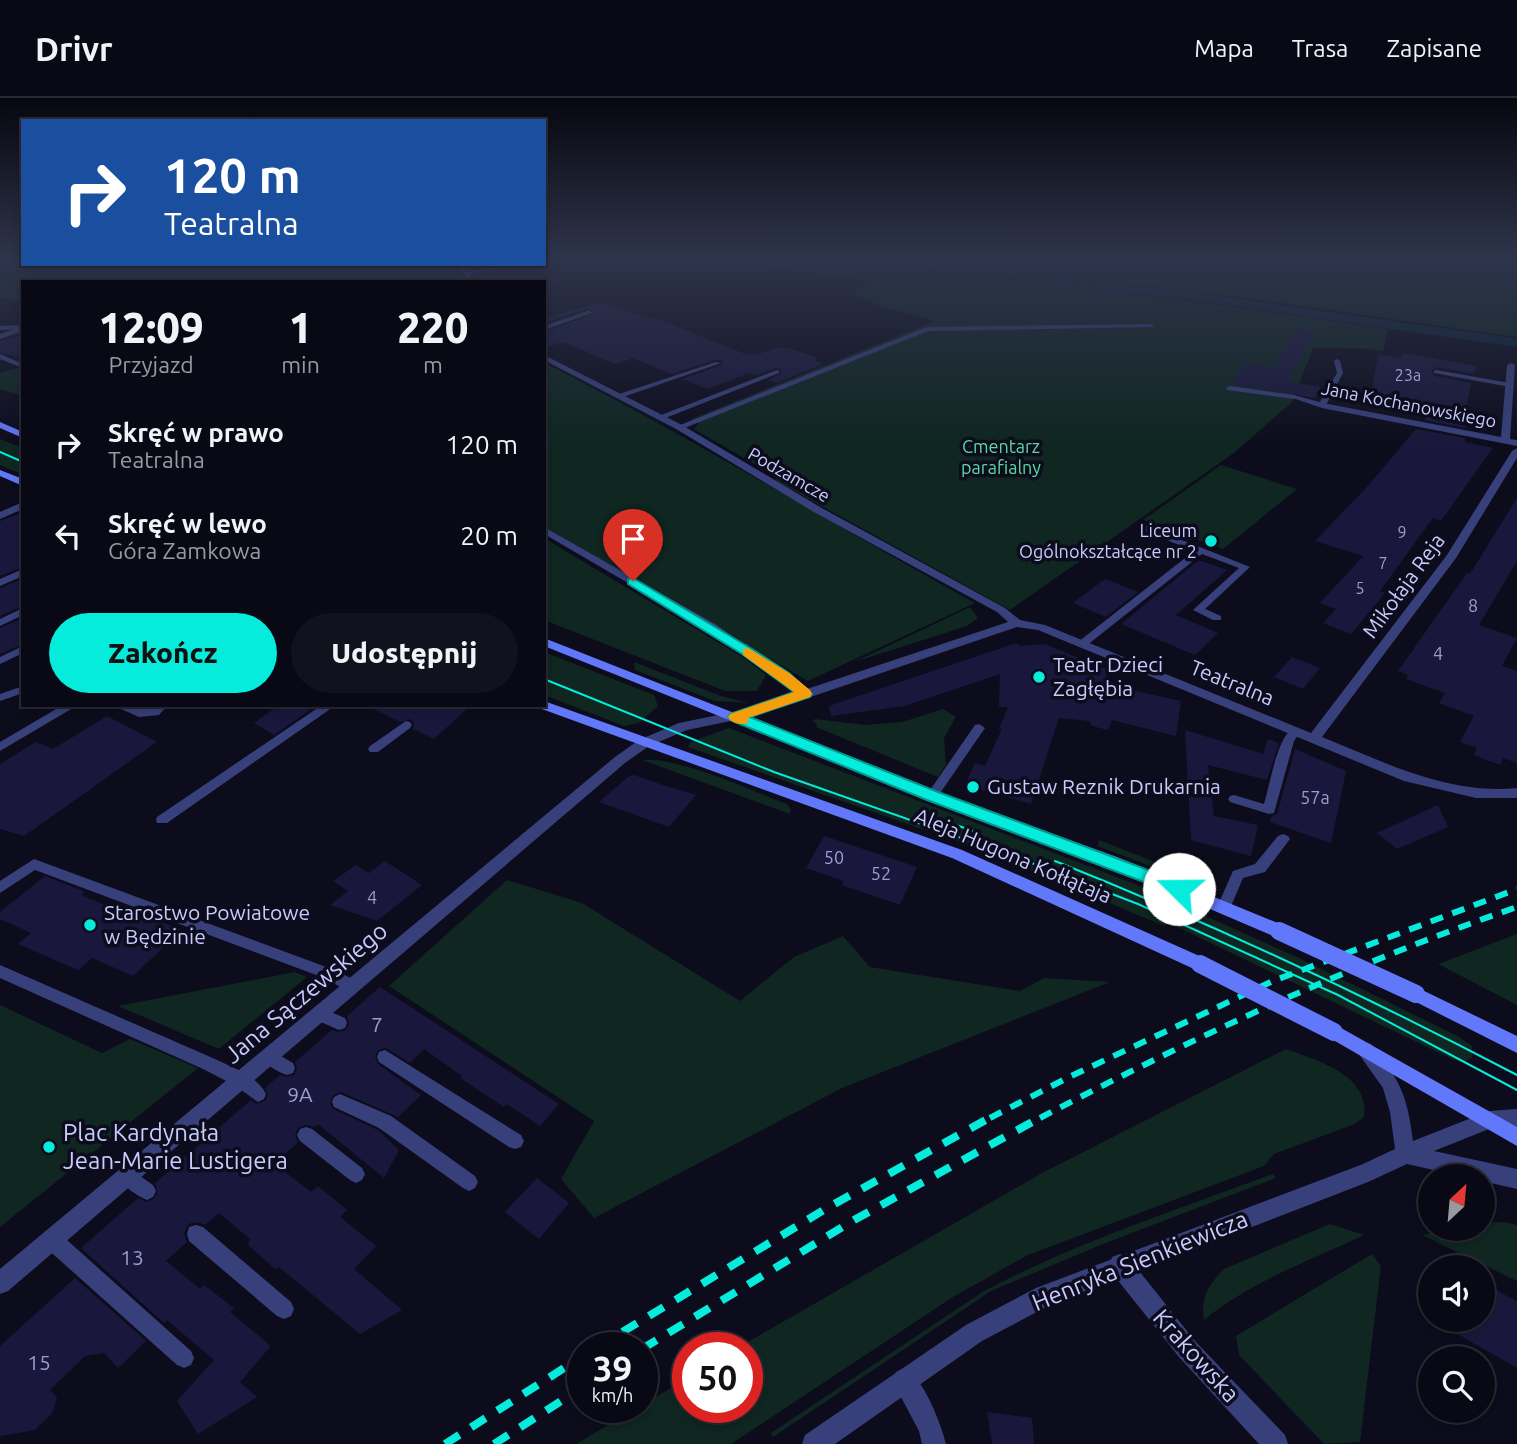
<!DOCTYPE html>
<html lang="pl">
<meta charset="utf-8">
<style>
body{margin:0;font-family:Ubuntu,sans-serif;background:#12121e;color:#f1f3f6;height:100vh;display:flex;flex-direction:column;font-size:26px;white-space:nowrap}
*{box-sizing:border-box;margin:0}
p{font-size:23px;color:#999aa0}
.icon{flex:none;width:38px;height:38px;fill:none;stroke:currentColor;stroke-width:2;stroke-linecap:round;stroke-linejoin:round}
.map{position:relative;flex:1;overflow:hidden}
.sheet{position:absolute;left:21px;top:182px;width:525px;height:427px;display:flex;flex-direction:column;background:#090915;border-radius:0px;box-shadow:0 4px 10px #0003,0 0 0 2px #292a34}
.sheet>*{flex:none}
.banner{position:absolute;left:21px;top:21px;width:525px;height:147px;border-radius:0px;box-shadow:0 4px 10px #0003,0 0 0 2px #292a34;background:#1a4fa0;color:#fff;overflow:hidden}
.needle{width:46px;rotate:26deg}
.controls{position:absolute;left:1418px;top:1066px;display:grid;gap:14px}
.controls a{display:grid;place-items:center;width:77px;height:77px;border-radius:50%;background:#090915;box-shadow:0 4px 10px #0003,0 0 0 2px #292a34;font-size:35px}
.speed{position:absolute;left:567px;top:1234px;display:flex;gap:14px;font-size:35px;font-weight:700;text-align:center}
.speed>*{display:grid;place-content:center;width:91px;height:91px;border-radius:50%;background:#090915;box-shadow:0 4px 10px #0003,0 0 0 2px #292a34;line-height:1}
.speed small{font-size:18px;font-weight:400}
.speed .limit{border:10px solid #d22;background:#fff;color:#111}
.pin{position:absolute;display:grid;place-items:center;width:60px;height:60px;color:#fff;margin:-72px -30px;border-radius:50% 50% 50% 0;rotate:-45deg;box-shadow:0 0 7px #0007}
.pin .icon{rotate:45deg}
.me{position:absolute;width:77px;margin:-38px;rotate:292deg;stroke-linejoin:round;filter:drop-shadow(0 0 5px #0008)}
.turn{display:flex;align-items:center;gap:24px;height:147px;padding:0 28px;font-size:32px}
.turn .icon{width:91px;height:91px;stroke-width:2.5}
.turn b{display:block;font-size:49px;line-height:60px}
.eta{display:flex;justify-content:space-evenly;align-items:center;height:119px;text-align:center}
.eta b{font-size:42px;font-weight:800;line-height:49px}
.primary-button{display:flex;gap:14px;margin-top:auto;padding:14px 28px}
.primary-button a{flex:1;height:80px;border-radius:42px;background:#05ecdc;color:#111;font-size:28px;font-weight:800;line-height:80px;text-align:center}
.primary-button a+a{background:#12121e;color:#f1f3f6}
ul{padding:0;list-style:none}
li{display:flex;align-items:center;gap:21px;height:91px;padding:0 28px}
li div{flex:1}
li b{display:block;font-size:26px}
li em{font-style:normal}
header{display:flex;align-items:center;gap:42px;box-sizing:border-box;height:98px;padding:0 35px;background:#090915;border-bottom:2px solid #292a34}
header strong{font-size:33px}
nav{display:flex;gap:38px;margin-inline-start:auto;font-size:24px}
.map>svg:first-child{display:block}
.green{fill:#0f2621}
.water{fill:#092237}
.building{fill:#19183c}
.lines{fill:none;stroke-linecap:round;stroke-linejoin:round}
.service{fill:#37407a;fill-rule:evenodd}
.pedestrian{fill:#37407a;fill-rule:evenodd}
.minor{fill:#37407a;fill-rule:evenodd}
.tertiary{fill:#37407a;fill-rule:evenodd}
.secondary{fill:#6178fb;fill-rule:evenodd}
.tram{stroke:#05ecdc;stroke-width:2}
.rail-far1{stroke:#05ecdc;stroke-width:6;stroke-dasharray:13 10;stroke-linecap:butt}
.rail{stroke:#05ecdc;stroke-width:8;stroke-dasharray:17 14;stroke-linecap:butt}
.secondary-bridge{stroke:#6178fb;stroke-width:18}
.route{fill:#05ecdc;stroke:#03998f;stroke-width:2}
.slow{fill:#f59e0b}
.poi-dot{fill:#05ecdc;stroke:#0c0c1c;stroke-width:2.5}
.labels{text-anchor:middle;stroke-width:7;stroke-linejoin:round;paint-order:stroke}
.far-number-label{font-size:16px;fill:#9c9ece}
.far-street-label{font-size:18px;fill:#c8cbfe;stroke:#0c0c1c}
.far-park-label{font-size:18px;fill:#57dba3;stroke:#0c0c1c}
.far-poi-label{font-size:18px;fill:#c8cbfe;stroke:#0c0c1c;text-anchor:end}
.number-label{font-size:18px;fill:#9c9ece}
.street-label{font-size:21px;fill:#c8cbfe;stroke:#0c0c1c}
.poi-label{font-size:21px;fill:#c8cbfe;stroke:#0c0c1c;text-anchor:start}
.near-number-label{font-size:21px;fill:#9c9ece}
.near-street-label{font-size:24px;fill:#c8cbfe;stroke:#0c0c1c}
.near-poi-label{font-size:24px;fill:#c8cbfe;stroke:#0c0c1c;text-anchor:start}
</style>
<header>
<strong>Drivr</strong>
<nav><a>Mapa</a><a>Trasa</a><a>Zapisane</a></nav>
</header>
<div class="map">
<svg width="1517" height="1346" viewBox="0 0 1517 1346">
<rect width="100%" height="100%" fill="#0c0c1c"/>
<!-- green -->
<path class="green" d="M0,159H23V166H446L454,170L459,184H23V204L0,199Z
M711,159H821L1190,203L1388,231L1383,254L1371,251L1313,250L1292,304L1234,355L1010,512L774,382L778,380L694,331L699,325L691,321L935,223L883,209L854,196L872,183Z
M891,159H1245L1252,166L1388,169L1377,159H1517V239L1240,199Z
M544,265C691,339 831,425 975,505L808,583L544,429Z
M23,269V298L0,291V275Z
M0,341L23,350V377L0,367Z
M1221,367L1297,391L1223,451L1143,422Z
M544,440L744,560L766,577L757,593H725L544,522Z
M970,509L978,520L967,528L854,564Z
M544,554L654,597L658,608L639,625L624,628L544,597Z
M634,564L721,598L749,605L715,603L635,572Z
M943,611L956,619L944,640L946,667L938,679L816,629L817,626L812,623L815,621L866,627L902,624Z
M729,630L1205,813L1201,816L1301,861L1459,939L1472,948V960L1464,964L1450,960L1169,825L1164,828L996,757L688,649L690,644Z
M642,662C681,659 749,692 787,706L791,712L790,716Z
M1099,742L1219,789L1209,791L1098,748Z
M507,782L582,805L740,903L794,859L843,838L870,869L1020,893L1044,880L1110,884L842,990L594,1120L561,1081L594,1023L389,888Z
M1517,836V907L1438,866Z
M295,874L307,879L219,951L118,908Z
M0,907L102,955L130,941L198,970L0,1129Z
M1286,951C1316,962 1371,977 1364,1019L1355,1026L1274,1056L1264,1068L1028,1157L953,1199L731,1346H576L688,1280V1309H747V1250L739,1249L1042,1075Z
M1273,1076L1276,1080L1103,1146L991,1193L773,1339L771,1335L984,1193C1075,1145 1176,1112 1273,1076Z
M1504,1124L1517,1127V1183L1422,1137L1449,1131L1482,1130V1125Z
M1330,1126L1364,1137C1311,1162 1250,1184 1204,1222C1200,1200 1209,1186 1224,1171Z
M1372,1156L1381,1168L1360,1344L1324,1346L1239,1257L1236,1238Z"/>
<!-- water -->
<path class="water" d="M827,159H885L1211,197L1517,241V249L1214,205Z"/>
<!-- building -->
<path class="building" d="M601,204L651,221L655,220L745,256L756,257L779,249L791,251L819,260L814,262L823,266L777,285L769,282L781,276L780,271L776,270L756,277L749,275L707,291L683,281L722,267V262H715L671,276L633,260L615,266L563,244L544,250V234L594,216L589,210L544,225V220Z
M1298,228L1313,236L1288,283L1321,289L1315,300L1233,286L1245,264L1274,270Z
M23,236V261L0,254V243Z
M1404,255L1476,268L1474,276L1436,269L1431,273L1434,278L1471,285L1464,324L1466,330L1424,322L1428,317L1369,307L1378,257L1400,260Z
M1416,331L1465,340V344L1493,350L1441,423L1433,420L1380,493L1385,495L1351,536L1323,525L1336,511L1320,505L1363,458L1315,443L1366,390Z
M1517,400V463L1479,527L1517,540L1502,568L1517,573V665L1503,660L1500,667L1474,657L1477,650L1460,644L1474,618L1439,605L1445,595L1406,581L1408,577L1398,573L1467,475L1470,476Z
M23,414V469L0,478V423Z
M1199,462L1227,472L1176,517L1218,535L1195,557L1121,526Z
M23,481V508L0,518V490Z
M1105,481L1138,494L1106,519L1073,505Z
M23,520V546L0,556V530Z
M1016,545L1021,548L1045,546L1108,572L1104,586L1181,603L1176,638L1112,622L1108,632L1092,628L1089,623L1059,620L1031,706L965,687L975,665L985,668L1002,631H999L1008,609H999L1000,576L904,608L831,618L829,608Z
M1292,559L1320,570L1303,591L1274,579Z
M279,607H317L274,637L254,625Z
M365,607H471L434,641L413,631L414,626L411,621L400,624Z
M107,618L157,644L24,738L0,731V666L36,644L53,651Z
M1185,632L1263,656L1268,641L1279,645L1267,682L1208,667L1214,718L1258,727L1251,758L1191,742Z
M1295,651L1346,673L1331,745L1270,724L1272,718L1277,716Z
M634,677L663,687L696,697L669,729L599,704L628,679Z
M1438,707L1448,729L1397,751L1377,735Z
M824,738L917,769L900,807L842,787L844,783L806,770Z
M385,763L422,787L377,823L330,807L348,793L333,783L356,767L369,775Z
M45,778L85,794L81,797L135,819L139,815L182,832L133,878L92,860L78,872L18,846L31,835L0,821V814Z
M380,889L559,1006L540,1028L507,1006L504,1009L460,980L462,978L424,951L410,965L386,950L378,952L375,958L378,966L421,997L398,1019L341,994L333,997L330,1005L333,1011L378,1032L399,1052L384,1080L318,1026L314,1029L305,1027L298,1030L295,1038L298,1044L275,1066L311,1094L318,1088L347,1112L340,1119L376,1148L354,1171L402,1212L360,1236L279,1169L275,1171L248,1147L250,1141L219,1115L205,1127L197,1124L188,1126L184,1135L187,1144L166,1163L200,1191L204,1187L234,1210L230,1214L271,1248L240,1284L257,1299L198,1336L177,1303L214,1262L167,1222L164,1225L81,1150L138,1100L146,1104L154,1101L158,1094L155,1085L251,1002L256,1006L265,1003L268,997L265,990L280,977L286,979L294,977L297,971L295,964L332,932L338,934L346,932L349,926L347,918Z
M537,1080L569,1105L539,1141L505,1114Z
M75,1180L146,1243L118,1270L104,1255L85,1258L50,1292L57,1300L52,1315L35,1332L0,1338V1248Z
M1482,1185L1517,1203V1270L1433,1222H1482Z
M987,1314L1032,1320L1034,1346H992Z"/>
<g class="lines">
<!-- service -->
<path class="service" d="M1308,159H1314L1317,162L1312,163Z
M500,166H511L468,177L465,175Z
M590,212L592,215L544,232V228Z
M1152,226L1154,229L928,233L682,331L675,329L927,229Z
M23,227V231L0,232V228Z
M1337,261L1340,263L1343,275L1325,309H1319L1318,307L1337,275L1334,263Z
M716,264L721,265L623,299L616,297Z
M777,272L779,273V275L663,321L656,319Z
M1436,272L1510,285L1514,287L1510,289L1434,275V273Z
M1230,288L1294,297L1298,299L1294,301L1227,292L1226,290Z
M1142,426L1250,469L1205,511L1221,518V522H1213L1193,512L1239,470L1202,456L1086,548H1078L1077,546L1078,544L1194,453L1139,431L1138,429Z
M23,471V478L0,488V481Z
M23,510V517L0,528V521Z
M23,548V555L0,566V559Z
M23,588V595L0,603V596Z
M63,607H78L0,653V644Z
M112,607C126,607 138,611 152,611L155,607H168L159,617L139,619Z
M322,607H336L167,725H157L156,722L157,719Z
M406,623L410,624L412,627L410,630L378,654H370L368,651L370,648Z
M979,626L985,630L936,701H928L926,698L928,695L975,627Z
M1295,629L1301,633L1294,643L1274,715L1269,716L1230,704L1228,701L1230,698L1234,697L1264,706C1270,687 1277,637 1295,629Z
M1283,736L1288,738L1290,741L1265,774L1243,780L1229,813L1224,814L1219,813L1217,809L1233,773L1255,766L1278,738Z
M34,761L337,873L358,884L361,888L358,892C348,896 336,886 327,881L35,772L0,795V783Z
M0,867L215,961C231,969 258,978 266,996L264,1001L258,1004L234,987L203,971L0,880Z
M319,909L345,920L347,925L345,930L339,932L314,921L311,916L314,911Z
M269,951L293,965L295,970L293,975L287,977C278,974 265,967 261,958L263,953Z
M385,952L521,1037L524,1043L521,1049L515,1051L509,1049L379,964L377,959L379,954Z
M340,996L391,1018L475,1078L478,1084L475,1090L469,1093L463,1090L379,1030L334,1009L332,1004L334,999Z
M306,1029L312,1031L362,1070L365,1076L362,1082L356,1085L350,1082L300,1043L297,1037L300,1031Z
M127,1069L153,1087L156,1093L153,1099L147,1102C136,1097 123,1089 118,1078L121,1072Z
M196,1127L203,1129L291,1204L294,1211L291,1218L284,1221L277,1218L189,1143L187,1136L189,1129Z
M51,1132L58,1134L191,1253L194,1260L191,1267L184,1270L177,1267L44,1148L42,1141L44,1134Z"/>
<!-- pedestrian -->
<path class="pedestrian" d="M23,228V233L0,241V236Z
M0,256L23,266V270L0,261Z"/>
<!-- minor -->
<path class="minor" d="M453,166H460L470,174L472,184H466L465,176Z
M544,257L682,327L820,409L1005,510L1020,522L1045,527L1311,635L1447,457L1512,353L1517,350V360L1456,460L1322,639C1384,664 1448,697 1517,690V700H1476L1404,683L1038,532L1017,529L755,618L687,632L649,648L625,665L8,1193L0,1196V1171L615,659L639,642L679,625L747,611L796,595L707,531L544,436V429L715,526L807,591L1008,524L997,514L812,413L676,331L544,262Z
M1511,265L1515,267L1510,341L1517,342V348L1322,310L1290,299L1294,297L1323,305L1501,339L1507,267Z
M23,404V411L0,421V414Z
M1120,1156L1128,1159L1195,1243L1285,1337L1288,1346H1259L1179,1259L1112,1175L1109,1167L1112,1159Z
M904,1270C923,1278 941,1326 946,1346H922L919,1333L892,1282L896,1274Z"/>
<!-- tertiary -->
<path class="tertiary" d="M1365,944L1371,946C1400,983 1407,995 1413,1043L1489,1013L1517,1011V1029L1489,1031L1434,1053L1517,1071V1091L1482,1083V1078H1460L1407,1066L1368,1084L1050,1207L982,1243L835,1346H802L805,1337L966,1227L1036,1190L1363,1066L1395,1051L1390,1014L1383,990L1356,952L1359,946Z"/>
<!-- secondary -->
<path class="secondary" d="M0,324L23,334V340L0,330Z
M0,372L23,381V388L0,378Z
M544,540L937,695L1117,759L1285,828L1287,833L1285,838L1279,839L1273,838L1107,767L927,701L544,548Z
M544,603L962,752L1206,861L1208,866L1206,871L1200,873L1194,871L952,760L539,610L538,607H544Z
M1416,889L1517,938V955L1410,901L1407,896L1410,891Z
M1334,926L1517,1029V1048L1328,939L1325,934L1328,929Z"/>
<!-- tram -->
<path class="tram" d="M0,354L23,364
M544,581L774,674L1021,761L1138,806L1338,897L1517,992
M930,718L976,734
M1055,763C1213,826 1366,898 1517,977"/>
<!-- rail-far1 -->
<path class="rail-far1" d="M990,1020L1069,979L1273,883L1517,791
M1040,1020C1194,939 1352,866 1517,809"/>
<!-- rail -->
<path class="rail" d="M596,1250L827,1110L993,1018
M642,1251L854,1122L1043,1018
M445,1346L583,1258
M494,1346L583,1289"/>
<!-- secondary-bridge -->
<path class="secondary-bridge" d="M1279,833L1416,896
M1200,866L1334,934"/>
</g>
<!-- sky -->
<linearGradient id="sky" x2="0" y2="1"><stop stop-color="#07070f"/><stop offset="0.46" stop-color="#2e344b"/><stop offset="1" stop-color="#2e344b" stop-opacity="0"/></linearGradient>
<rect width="1517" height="347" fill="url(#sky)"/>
<!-- route -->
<path class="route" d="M633,480L752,551L789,575L812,596L810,599L750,619L938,694L1186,786L1188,791L1186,795H1173L927,702L730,622L728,619L730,616L794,594L742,556L628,486V481Z"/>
<!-- slow -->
<path class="slow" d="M748,550L789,575L810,592L812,596L810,599L748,620V625C741,627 732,626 728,619L730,616L794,594L743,557V551Z"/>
<!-- markers -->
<g class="poi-dot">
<circle cx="1211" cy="443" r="7"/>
<circle cx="1039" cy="579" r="7"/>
<circle cx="973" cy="689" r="7"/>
<circle cx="90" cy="827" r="7"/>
<circle cx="49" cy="1049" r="7"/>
</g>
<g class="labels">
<!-- far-number labels -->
<g class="far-number-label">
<text x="1408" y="283">23a</text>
<text x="1402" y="440">9</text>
<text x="1383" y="471">7</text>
<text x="1360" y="496">5</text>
</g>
<!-- far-street labels -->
<g class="far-street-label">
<text transform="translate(1409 307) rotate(11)" y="6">Jana Kochanowskiego</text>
<text transform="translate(789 377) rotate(30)" y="6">Podzamcze</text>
</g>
<!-- far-park labels -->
<g class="far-park-label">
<text x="1001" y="355">Cmentarz<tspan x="1001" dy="21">parafialny</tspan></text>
</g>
<!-- far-poi labels -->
<g class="far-poi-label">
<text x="1197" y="439">Liceum<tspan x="1197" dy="21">Ogólnokształcące nr 2</tspan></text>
</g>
<!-- number labels -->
<g class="number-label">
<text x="1473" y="514">8</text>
<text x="1438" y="562">4</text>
<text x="1315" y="706">57a</text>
<text x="834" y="766">50</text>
<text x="881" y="782">52</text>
<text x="372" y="806">4</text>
</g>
<!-- street labels -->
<g class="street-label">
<text transform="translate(1404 488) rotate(-54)" y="7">Mikołaja Reja</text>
<text transform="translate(1232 585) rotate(22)" y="7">Teatralna</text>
<text transform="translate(1013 758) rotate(23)" y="7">Aleja Hugona Kołłątaja</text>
</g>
<!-- poi labels -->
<g class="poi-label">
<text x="1053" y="574">Teatr Dzieci<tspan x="1053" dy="24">Zagłębia</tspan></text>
<text x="987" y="696">Gustaw Reznik Drukarnia</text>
<text x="104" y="822">Starostwo Powiatowe<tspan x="104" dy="24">w Będzinie</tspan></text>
</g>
<!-- near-number labels -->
<g class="near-number-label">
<text x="377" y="934">7</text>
<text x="300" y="1004">9A</text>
<text x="132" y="1167">13</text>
<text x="39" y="1272">15</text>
</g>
<!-- near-street labels -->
<g class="near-street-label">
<text transform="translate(306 895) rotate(-40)" y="8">Jana Sączewskiego</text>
<text transform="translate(1140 1163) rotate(-22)" y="8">Henryka Sienkiewicza</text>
<text transform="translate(1196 1258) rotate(48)" y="8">Krakowska</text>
</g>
<!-- near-poi labels -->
<g class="near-poi-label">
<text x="63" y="1043">Plac Kardynała<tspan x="63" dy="28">Jean-Marie Lustigera</tspan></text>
</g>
</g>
</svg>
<div class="controls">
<a><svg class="needle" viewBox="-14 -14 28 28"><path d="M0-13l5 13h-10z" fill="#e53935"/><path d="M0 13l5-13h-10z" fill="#999aa0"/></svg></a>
<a><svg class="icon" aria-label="sound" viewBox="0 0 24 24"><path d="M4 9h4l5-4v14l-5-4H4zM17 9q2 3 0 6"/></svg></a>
<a><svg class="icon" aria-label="search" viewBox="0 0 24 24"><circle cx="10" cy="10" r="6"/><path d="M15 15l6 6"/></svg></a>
</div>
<div class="speed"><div>39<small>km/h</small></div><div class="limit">50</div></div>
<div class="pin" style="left:633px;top:483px;background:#d93025"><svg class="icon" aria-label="arrive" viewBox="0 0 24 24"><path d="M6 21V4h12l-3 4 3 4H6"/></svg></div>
<svg class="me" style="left:1179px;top:791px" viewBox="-20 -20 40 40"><circle r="19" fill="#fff"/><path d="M0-13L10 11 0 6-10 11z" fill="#05ecdc"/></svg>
<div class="banner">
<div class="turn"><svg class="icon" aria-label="right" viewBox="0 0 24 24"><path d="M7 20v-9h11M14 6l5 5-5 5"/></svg><div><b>120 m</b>Teatralna</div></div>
</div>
<section class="sheet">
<div class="eta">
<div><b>12:09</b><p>Przyjazd</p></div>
<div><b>1</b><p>min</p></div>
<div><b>220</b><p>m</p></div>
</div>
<ul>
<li><svg class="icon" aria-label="right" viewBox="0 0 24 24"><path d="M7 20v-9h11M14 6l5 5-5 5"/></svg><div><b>Skręć w prawo</b><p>Teatralna</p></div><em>120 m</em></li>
<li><svg class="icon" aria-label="left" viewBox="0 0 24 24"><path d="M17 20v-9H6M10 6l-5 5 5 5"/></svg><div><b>Skręć w lewo</b><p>Góra Zamkowa</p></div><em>20 m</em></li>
</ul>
<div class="primary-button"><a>Zakończ</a><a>Udostępnij</a></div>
</section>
</div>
